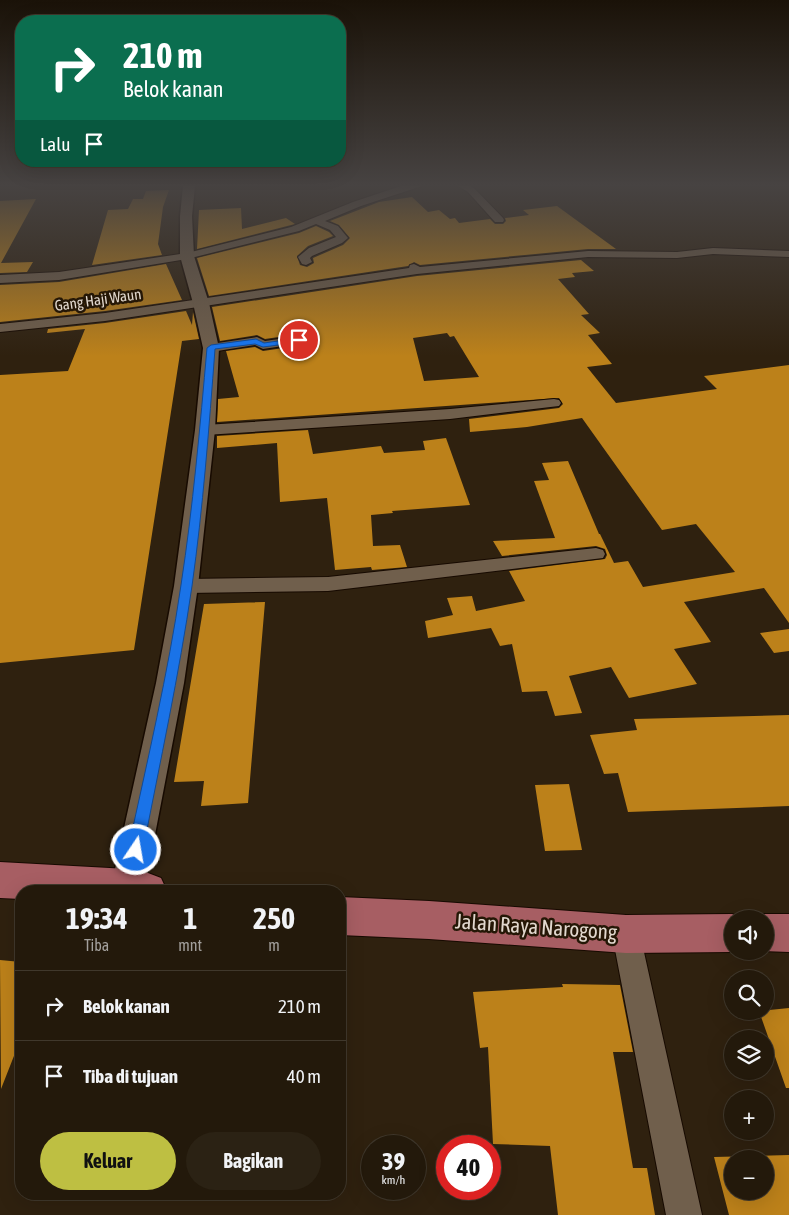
<!DOCTYPE html>
<html lang="id">
<meta charset="utf-8">
<style>
body{margin:0;font-family:"Asap Condensed",sans-serif;background:#2b2214;color:#f1f3f6;height:100vh;display:flex;flex-direction:column;font-size:19px;white-space:nowrap}
*{box-sizing:border-box;margin:0}
p{font-size:16px;color:#a3a09d}
.icon{flex:none;width:28px;height:28px;fill:none;stroke:currentColor;stroke-width:2;stroke-linecap:round;stroke-linejoin:round}
.map{position:relative;flex:1;overflow:hidden}
.side{position:absolute;left:15px;top:885px;width:331px;height:315px;display:flex;flex-direction:column;background:#23190b;border-radius:20px;box-shadow:0 5px 20px #0002,0 0 0 1px #40382c}
.side>*{flex:none}
.banner{position:absolute;left:15px;top:15px;width:331px;height:152px;border-radius:20px;box-shadow:0 5px 20px #0002,0 0 0 1px #40382c;background:#0b6e4f;color:#fff;overflow:hidden}
.fabs{position:absolute;left:724px;top:910px;display:grid;gap:10px}
.fabs a{display:grid;place-items:center;width:50px;height:50px;border-radius:50%;background:#23190b;box-shadow:0 5px 20px #0002,0 0 0 1px #40382c;font-size:25px}
.speed{position:absolute;left:361px;top:1135px;display:flex;gap:10px;font-size:25px;font-weight:700;text-align:center}
.speed>*{display:grid;place-content:center;width:65px;height:65px;border-radius:50%;background:#23190b;box-shadow:0 5px 20px #0002,0 0 0 1px #40382c;line-height:1}
.speed small{font-size:12px;font-weight:400}
.speed .limit{border:8px solid #d22;background:#fff;color:#111}
.pin{position:absolute;display:grid;place-items:center;width:42px;height:42px;color:#fff;margin:-21px;border:2px solid #fff;border-radius:50%;box-shadow:0 1px 5px #0007}
.me{position:absolute;width:55px;margin:-28px;rotate:12deg;stroke-linejoin:round;filter:drop-shadow(0 0 4px #0008)}
.turn{display:flex;align-items:center;gap:18px;height:105px;padding:0 25px;font-size:22px}
.turn .icon{width:65px;height:65px;stroke-width:2.5}
.turn b{display:block;font-size:35px;line-height:42px}
.then{display:flex;align-items:center;height:48px;padding:0 25px;background:#0003;gap:10px;font-size:19px}
.eta{display:flex;justify-content:space-evenly;align-items:center;height:85px;text-align:center}
.eta b{font-size:30px;font-weight:700;line-height:35px}
.cta{display:flex;gap:10px;margin-top:auto;padding:10px 25px}
.cta a{flex:1;height:58px;border-radius:30px;background:#bebf42;color:#111;font-size:20px;font-weight:700;line-height:58px;text-align:center}
.cta a+a{background:#2b2214;color:#f1f3f6}
ul{padding:0;list-style:none}
li{display:flex;align-items:center;gap:15px;height:70px;padding:0 25px;border-top:1px solid #40382c}
li div{flex:1}
li b{display:block;font-size:19px}
li em{font-style:normal}
.map>svg:first-child{display:block}
.building{fill:#bc811a;fill-rule:evenodd}
.lines{fill:none;stroke-linecap:round;stroke-linejoin:round}
.minor-casing{stroke:#170a00;stroke-width:2}
.tertiary-casing{stroke:#170a00;stroke-width:3}
.primary-casing{stroke:#170a00;stroke-width:2}
.minor{fill:#705f4c;fill-rule:evenodd}
.tertiary{fill:#705f4c;fill-rule:evenodd}
.primary{fill:#a75e63;fill-rule:evenodd}
.route{fill:#1a73e8;stroke:#114b97}
.labels{text-anchor:middle;stroke-width:5;stroke-linejoin:round;paint-order:stroke}
.far-street-label{font-size:15px;fill:#e2d8ce;stroke:#251706}
.near-street-label{font-size:21px;fill:#e2d8ce;stroke:#251706}
</style>
<div class="map">
<svg width="789" height="1215" viewBox="0 0 789 1215">
<rect width="100%" height="100%" fill="#2f210f"/>
<!-- building -->
<path class="building" d="M169,190L163,207L158,244L162,255L92,265L108,210L128,209L133,199H143L146,191Z
M412,197L428,212L439,210L450,219L455,218L459,223L490,219L495,224H503L506,221L505,218L529,215L523,210L557,206L616,249H588L420,265L414,262L408,266L209,296L197,258L299,233L316,226L329,232L333,236L308,246L297,256L300,265L307,267L314,263L313,258L343,245L350,238L339,225L330,221L379,202Z
M36,199L1,263L33,262L27,272L0,273V201Z
M241,208L242,229L286,218L295,224L197,249L199,210Z
M581,260L594,271L572,273L575,277L558,279L589,314L581,315L600,333L588,335L612,364L587,367L616,403L717,389L704,376L789,365V623L764,588L684,602L711,642L674,649L697,684L629,698L611,667L569,676L582,713L555,716L547,691L522,692L512,644L500,646L491,628L428,638L425,621L453,615L447,598L472,596L476,611L525,601L509,571L605,559L607,555L605,549L596,546L502,556L493,541L555,538L534,481L549,480L542,463L568,461L599,534H600L614,563L628,561L643,587L735,572L696,524L662,530L582,418L527,427L470,432L469,419L559,408L563,404L559,398L217,422L218,399L239,397L226,351L255,347L263,351L304,345L308,339L304,335L299,334L265,339L257,335L220,341L212,307L417,276ZM447,333L450,337L454,336L479,377L424,381L413,338Z
M166,264L182,300L105,311L0,322V285L59,282Z
M186,311L192,325L193,312L199,339L182,341L134,650L0,663V375L68,371L85,329L47,333L48,329L105,323Z
M308,430L313,454L381,446L384,453L425,450L423,441L446,438L470,505L392,511L393,513L371,515L373,546L400,545L407,567L372,570L371,567L335,570L327,498L280,502L277,443L217,448V436Z
M265,602L248,803L201,806L204,781L174,782L204,604Z
M789,629V651L774,653L760,633Z
M789,715V806L628,812L618,773L604,774L590,735L637,730L634,719Z
M569,784L582,850L545,851L535,785Z
M0,960L21,962V1038L1,1089Z
M562,984L620,985L633,1052H613L633,1168H647L655,1215H558L550,1146L493,1144L488,1047L480,1048L473,992L563,987Z
M789,1008V1088H786L759,1011Z
M789,1155V1215H729L714,1157ZM732,1159H765V1191H732Z"/>
<g class="lines">
<!-- minor casing -->
<g class="minor-casing">
<path id="minor" d="M401,186H422L361,206L325,221L338,226L348,238L342,243L312,256L310,258L312,262L306,265L302,264L298,257L309,248L336,237L330,230L316,224L299,231L187,259L59,280L0,283V275L59,272L187,253L291,227L353,202Z
M458,186H470L474,188L503,218L504,220L503,222H495L468,192Z
M713,248L789,251V257L713,254L677,258L588,257L417,274L105,321L0,332V324L105,313L409,268L410,265L414,264L420,267L588,251L677,252Z
M299,336L304,337L306,340L304,343L263,349L255,345L211,352L204,348L211,344L257,337L265,341Z
M554,399L559,400L561,403L559,406L450,419L205,435L199,433L197,430L199,427L205,425L450,409Z
M596,548L603,550L605,554L603,558L328,591L186,593L179,591L176,586L179,581L186,579L328,577Z
M626,920L636,924L640,934L702,1215H666L612,934L616,924Z"/>
</g>
<!-- tertiary casing -->
<g class="tertiary-casing">
<path id="tertiary" d="M183,186H195L192,216L194,256L209,303L219,348L215,430L198,586L184,683L145,887L143,891H113L111,887L156,683L174,586L195,430L203,348L193,303L180,256V216Z"/>
</g>
<!-- primary casing -->
<g class="primary-casing">
<path id="primary" d="M0,862L128,869L148,873L161,878L167,891H21V899L0,898Z
M340,897L429,901L626,915L732,914L744,919H732V951H735L732,952L626,953L429,939L340,935Z
M765,914H789V952L762,951H765V919H753Z"/>
</g>
<!-- minor -->
<use href="#minor" class="minor"/>
<!-- tertiary -->
<use href="#tertiary" class="tertiary"/>
<!-- primary -->
<use href="#primary" class="primary"/>
</g>
<!-- sky -->
<linearGradient id="sky" x2="0" y2="1"><stop stop-color="#1a1208"/><stop offset="0.52" stop-color="#474342"/><stop offset="1" stop-color="#474342" stop-opacity="0"/></linearGradient>
<rect width="789" height="356" fill="url(#sky)"/>
<!-- route -->
<path class="route" d="M299,338L303,340L302,342L263,347L255,344L215,349C209,428 203,508 192,586C179,675 160,762 143,850L141,855L136,857L130,855L128,850C147,762 168,674 181,585C193,507 200,427 207,348L211,345L256,339L264,343Z"/>
<g class="labels">
<!-- far-street labels -->
<g class="far-street-label">
<text transform="translate(98 300) rotate(-8)" y="5">Gang Haji Waun</text>
</g>
<!-- near-street labels -->
<g class="near-street-label">
<text transform="translate(536 927) rotate(4)" y="7">Jalan Raya Narogong</text>
</g>
</g>
</svg>
<div class="fabs">
<a><svg class="icon" aria-label="sound" viewBox="0 0 24 24"><path d="M4 9h4l5-4v14l-5-4H4zM17 9q2 3 0 6"/></svg></a>
<a><svg class="icon" aria-label="search" viewBox="0 0 24 24"><circle cx="10" cy="10" r="6"/><path d="M15 15l6 6"/></svg></a>
<a><svg class="icon" aria-label="layers" viewBox="0 0 24 24"><path d="M12 4l9 5-9 5-9-5zM3 14l9 5 9-5"/></svg></a>
<a>+</a>
<a>−</a>
</div>
<div class="speed"><div>39<small>km/h</small></div><div class="limit">40</div></div>
<div class="pin" style="left:299px;top:340px;background:#d93025"><svg class="icon" aria-label="arrive" viewBox="0 0 24 24"><path d="M6 21V4h12l-3 4 3 4H6"/></svg></div>
<svg class="me" style="left:136px;top:850px" viewBox="-20 -20 40 40"><circle r="17" fill="#1a73e8" stroke="#fff" stroke-width="3"/><path d="M0-11L8 9 0 5-8 9z" fill="#fff"/></svg>
<div class="banner">
<div class="turn"><svg class="icon" aria-label="right" viewBox="0 0 24 24"><path d="M7 20v-9h11M14 6l5 5-5 5"/></svg><div><b>210 m</b>Belok kanan</div></div>
<div class="then">Lalu<svg class="icon" aria-label="arrive" viewBox="0 0 24 24"><path d="M6 21V4h12l-3 4 3 4H6"/></svg></div>
</div>
<section class="side">
<div class="eta">
<div><b>19:34</b><p>Tiba</p></div>
<div><b>1</b><p>mnt</p></div>
<div><b>250</b><p>m</p></div>
</div>
<ul>
<li><svg class="icon" aria-label="right" viewBox="0 0 24 24"><path d="M7 20v-9h11M14 6l5 5-5 5"/></svg><div><b>Belok kanan</b></div><em>210 m</em></li>
<li><svg class="icon" aria-label="arrive" viewBox="0 0 24 24"><path d="M6 21V4h12l-3 4 3 4H6"/></svg><div><b>Tiba di tujuan</b></div><em>40 m</em></li>
</ul>
<div class="cta"><a>Keluar</a><a>Bagikan</a></div>
</section>
</div>
